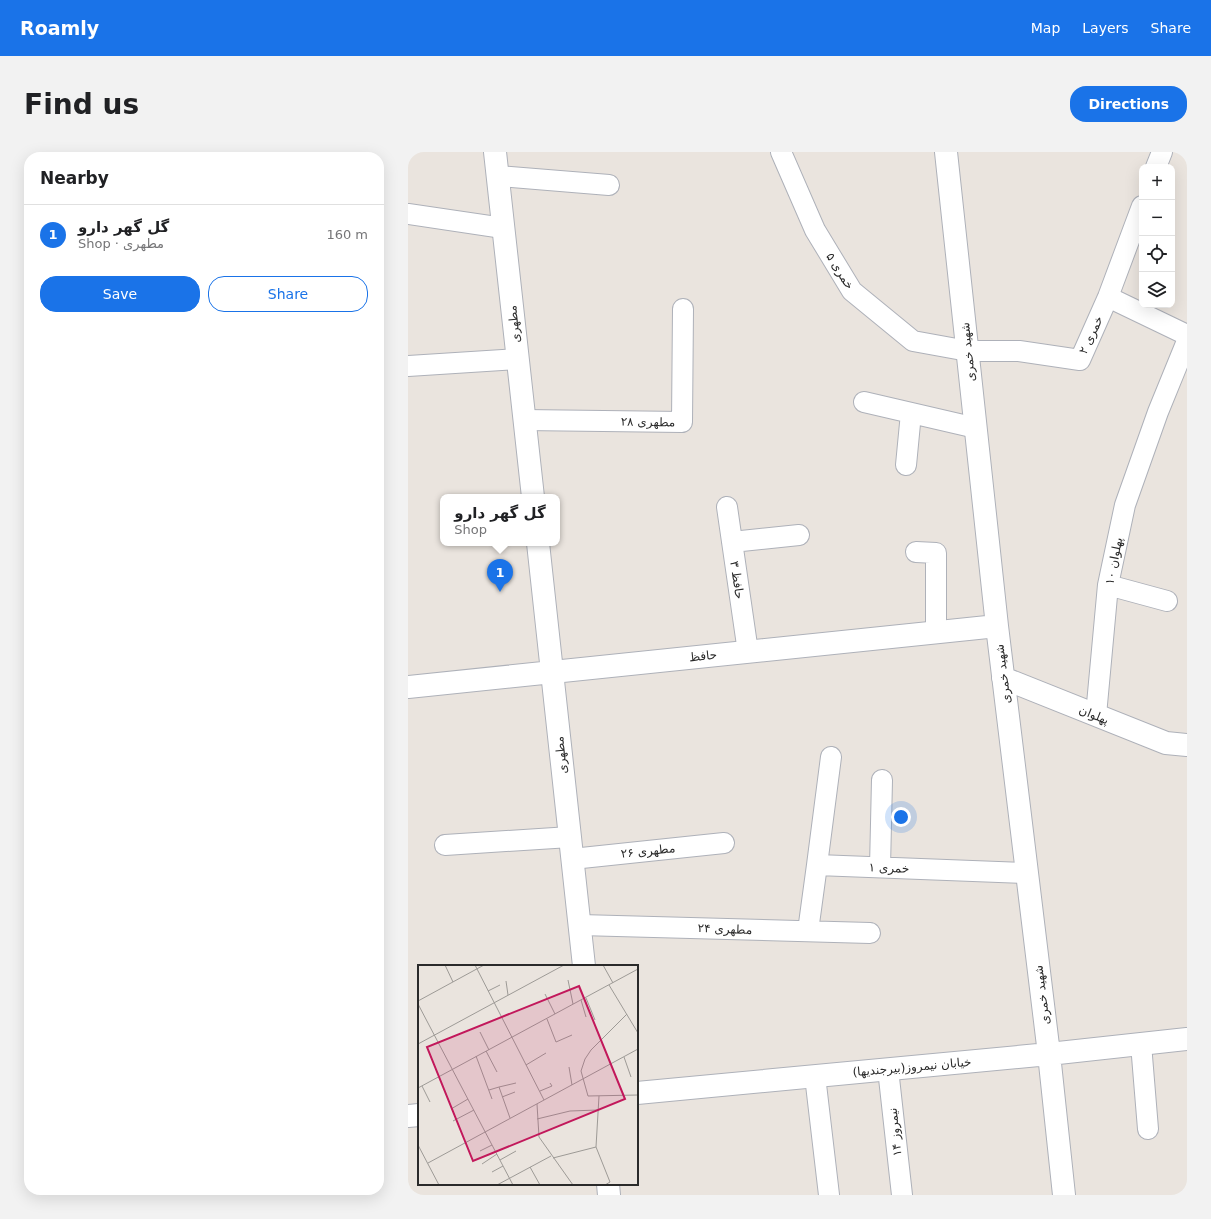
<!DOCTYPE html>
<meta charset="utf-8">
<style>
:root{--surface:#fff;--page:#f2f2f2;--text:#202124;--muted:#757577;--line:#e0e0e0;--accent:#1a73e8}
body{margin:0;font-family:"DejaVu Sans",Vazirmatn,sans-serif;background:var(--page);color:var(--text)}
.controls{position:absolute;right:12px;top:12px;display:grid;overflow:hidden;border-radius:8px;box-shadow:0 4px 16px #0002}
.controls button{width:36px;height:36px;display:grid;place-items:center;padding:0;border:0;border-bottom:1px solid var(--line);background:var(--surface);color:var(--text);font:20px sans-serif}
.you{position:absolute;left:493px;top:665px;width:14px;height:14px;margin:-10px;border:3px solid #fff;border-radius:50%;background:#1a73e8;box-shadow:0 0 0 6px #1a73e833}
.badge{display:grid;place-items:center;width:26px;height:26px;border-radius:50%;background:var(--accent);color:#fff;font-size:13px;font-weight:700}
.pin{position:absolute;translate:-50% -33px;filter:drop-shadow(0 1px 2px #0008)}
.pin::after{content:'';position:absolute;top:21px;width:14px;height:12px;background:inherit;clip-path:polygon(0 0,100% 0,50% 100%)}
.popup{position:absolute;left:32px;top:342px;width:120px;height:52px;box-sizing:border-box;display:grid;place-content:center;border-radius:8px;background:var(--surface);filter:drop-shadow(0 1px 3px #0005);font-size:13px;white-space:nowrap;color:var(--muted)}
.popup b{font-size:15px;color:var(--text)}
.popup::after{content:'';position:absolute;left:50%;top:100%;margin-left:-8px;border:8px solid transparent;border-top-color:var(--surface)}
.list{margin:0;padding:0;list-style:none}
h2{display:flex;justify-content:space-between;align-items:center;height:52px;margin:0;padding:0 16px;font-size:17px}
h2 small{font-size:13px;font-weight:400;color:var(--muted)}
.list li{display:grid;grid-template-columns:26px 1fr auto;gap:12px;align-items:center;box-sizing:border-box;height:60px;padding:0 16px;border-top:1px solid var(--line)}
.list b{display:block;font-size:15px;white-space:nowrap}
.list p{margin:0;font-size:13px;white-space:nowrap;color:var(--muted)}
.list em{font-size:13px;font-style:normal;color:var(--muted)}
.actions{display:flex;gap:8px;padding:12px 16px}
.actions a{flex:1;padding:9px 0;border:1px solid var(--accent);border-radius:16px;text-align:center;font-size:14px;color:var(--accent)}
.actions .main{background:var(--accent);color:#fff}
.icon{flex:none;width:22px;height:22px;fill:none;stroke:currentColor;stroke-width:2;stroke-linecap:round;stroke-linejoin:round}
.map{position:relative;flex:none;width:779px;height:1043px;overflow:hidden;border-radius:16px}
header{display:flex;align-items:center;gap:24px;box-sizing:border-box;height:56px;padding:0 20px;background:var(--accent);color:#fff}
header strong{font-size:19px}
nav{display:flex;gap:22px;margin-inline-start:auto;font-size:14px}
.intro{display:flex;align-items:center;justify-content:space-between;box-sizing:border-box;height:96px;padding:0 24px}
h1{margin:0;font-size:28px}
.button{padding:10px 18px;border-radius:16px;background:var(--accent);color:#fff;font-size:14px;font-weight:700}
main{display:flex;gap:24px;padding:0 24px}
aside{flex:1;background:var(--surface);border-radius:16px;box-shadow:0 4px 16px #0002}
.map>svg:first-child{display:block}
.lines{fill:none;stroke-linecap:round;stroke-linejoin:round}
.street-casing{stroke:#aeb1b9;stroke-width:22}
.secondary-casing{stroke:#aeb1b9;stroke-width:24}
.street{stroke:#fff;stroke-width:20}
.secondary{stroke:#fff;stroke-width:22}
.labels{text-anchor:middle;stroke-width:3.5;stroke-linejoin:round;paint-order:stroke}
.street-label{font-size:12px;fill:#2a2a2a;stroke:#fff}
.inset-road{fill:none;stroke:#9d9a96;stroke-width:1}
.view{fill:#c2185b;fill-opacity:0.15;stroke:#c2185b;stroke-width:2}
.inset-edge{fill:none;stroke:#2a2a2a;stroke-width:2}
</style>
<header>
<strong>Roamly</strong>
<nav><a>Map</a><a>Layers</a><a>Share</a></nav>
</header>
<div class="intro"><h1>Find us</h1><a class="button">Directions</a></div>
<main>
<aside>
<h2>Nearby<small></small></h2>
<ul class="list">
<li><span class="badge">1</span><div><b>گل گهر دارو</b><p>Shop · مطهری</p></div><em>160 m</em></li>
</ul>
<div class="actions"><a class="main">Save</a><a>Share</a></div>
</aside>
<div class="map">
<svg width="779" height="1043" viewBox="0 0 779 1043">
<rect width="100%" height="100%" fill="#eae4de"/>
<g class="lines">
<defs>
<path id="street" d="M373,0L407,78L444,139L505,189L560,199H611L672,208L700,145L734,54
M748,15L754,0
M90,24L201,33
M0,62L95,76
M700,145L779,183
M0,214L110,207
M456,250L568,276
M116,268L274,270L275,157
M498,313L503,261
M319,355L340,500
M324,390L391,383
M508,400L528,401V481
M700,433L759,449
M688,563L700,433L717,353L750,260L779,189
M37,693L162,685
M164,707L316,691
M409,713L423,605
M472,715L474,628
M172,773L462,781
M400,779L409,713L619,721
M733,892L740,977
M480,917L494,1043
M407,924L421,1043"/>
<path id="secondary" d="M87,0L125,345
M538,0L589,474L641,902L656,1043
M130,391L176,814
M595,526L758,591L779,593
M0,535L589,474
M229,941L641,902L779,887
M0,964L11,963
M200,1032L201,1043"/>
</defs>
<use href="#street" class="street-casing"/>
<use href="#secondary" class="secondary-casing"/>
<use href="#street" class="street"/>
<use href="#secondary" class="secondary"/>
</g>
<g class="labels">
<g class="street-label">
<text transform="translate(432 119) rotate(58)" y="4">خمری ۵</text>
<text transform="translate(106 172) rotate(-96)" y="4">مطهری</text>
<text transform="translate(683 183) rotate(-65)" y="4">خمری ۲</text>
<text transform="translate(560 200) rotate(-96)" y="4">شهید خمری</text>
<text transform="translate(240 270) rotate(1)" y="4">مطهری ۲۸</text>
<text transform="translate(706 409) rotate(-79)" y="4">پهلوان ۱۰</text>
<text transform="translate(329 428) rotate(82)" y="4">حافظ ۳</text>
<text transform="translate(295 504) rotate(-6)" y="4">حافظ</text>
<text transform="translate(595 522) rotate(-97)" y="4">شهید خمری</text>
<text transform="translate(686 563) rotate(22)" y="4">پهلوان</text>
<text transform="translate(153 603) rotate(-96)" y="4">مطهری</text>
<text transform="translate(240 699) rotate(-6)" y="4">مطهری ۲۶</text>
<text transform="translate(481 716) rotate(2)" y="4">خمری ۱</text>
<text transform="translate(317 777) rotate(2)" y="4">مطهری ۲۴</text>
<text transform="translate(634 843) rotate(-97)" y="4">شهید خمری</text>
<text transform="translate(504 915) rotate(-5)" y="4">خیابان نیمروز(بیرجندیها)</text>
<text transform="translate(487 980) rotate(-96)" y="4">نیمروز ۱۴</text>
</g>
</g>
<g transform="translate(10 813)">
<rect width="220" height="220" fill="#eae4de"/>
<path class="inset-road" d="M27,0L35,17M57,0L126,135M185,0L195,18M150,15L155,39M88,16L90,30M191,20L220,68M70,26L82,20M127,29L137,49M168,33L177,55M163,35L168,52M0,36L66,0M0,39L95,220M209,49L173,85L167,94L163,106L170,131L220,130M129,54L138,77L154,70M62,67L71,85M0,79L146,0M68,86L79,107M58,91L74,134M206,92L213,112M108,100L128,88M151,102L154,120M4,121L12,137M81,122L98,118M0,123L220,4M71,125L81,122L92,153M122,126L134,121L132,118M181,131L178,182L192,217L187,220M84,132L97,127M119,139L121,172L155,220M33,144L50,134M119,154L152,146L180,145M35,156L56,145M0,180L21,220M62,186L74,180M135,193L178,182M82,195L98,186M10,198L220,84M64,199L79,189M112,202L122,220M74,207L85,201M79,220L133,191"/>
<path class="view" d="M161,21L207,134L55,196L9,82Z"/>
<rect width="220" height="220" class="inset-edge"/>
</g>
</svg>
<div class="controls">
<button>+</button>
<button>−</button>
<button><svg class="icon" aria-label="locate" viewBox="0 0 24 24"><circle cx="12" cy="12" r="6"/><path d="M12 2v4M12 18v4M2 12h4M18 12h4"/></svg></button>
<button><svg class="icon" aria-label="layers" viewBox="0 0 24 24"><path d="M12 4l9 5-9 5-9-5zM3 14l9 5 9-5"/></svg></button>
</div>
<div class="you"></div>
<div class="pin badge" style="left:92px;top:440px">1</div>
<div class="popup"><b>گل گهر دارو</b>Shop</div>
</div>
</main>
